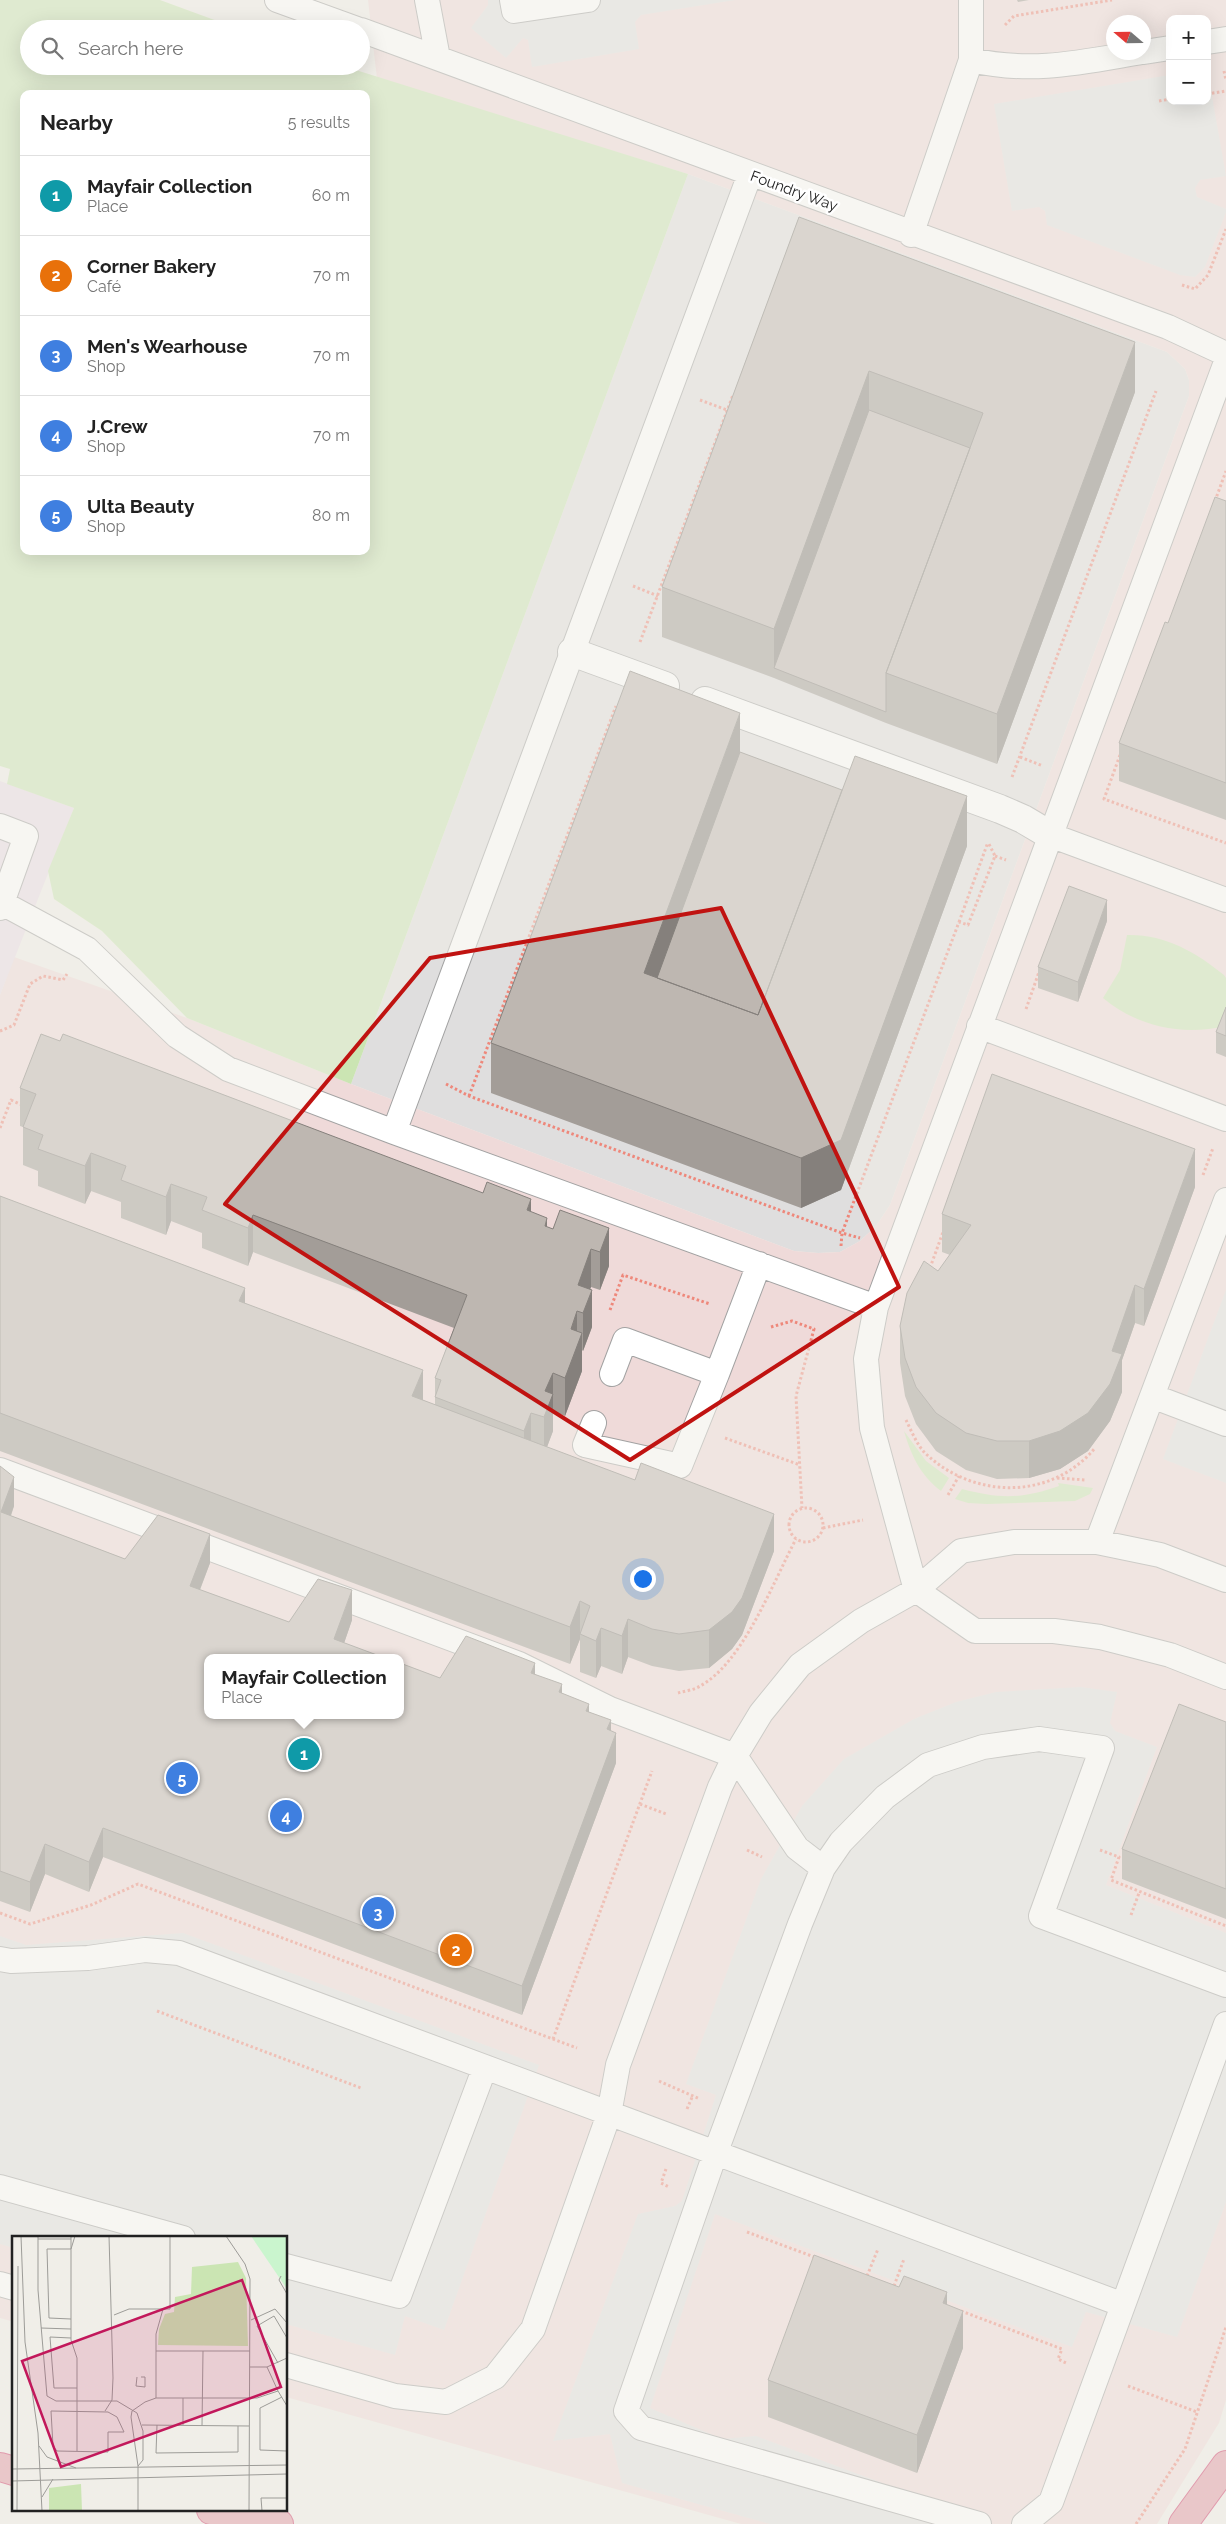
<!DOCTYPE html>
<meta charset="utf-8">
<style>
:root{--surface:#fff;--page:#f6f6f6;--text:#222;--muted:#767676;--line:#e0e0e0;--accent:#7c3aed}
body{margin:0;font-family:Raleway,sans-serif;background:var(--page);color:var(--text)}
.controls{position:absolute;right:15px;top:15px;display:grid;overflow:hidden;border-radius:10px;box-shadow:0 5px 20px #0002}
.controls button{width:45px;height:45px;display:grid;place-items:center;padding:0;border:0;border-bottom:1px solid var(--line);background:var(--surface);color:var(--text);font:25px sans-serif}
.compass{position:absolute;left:1106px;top:15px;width:45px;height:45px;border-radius:50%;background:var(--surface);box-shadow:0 5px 20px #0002;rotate:290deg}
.you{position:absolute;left:642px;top:1578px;width:18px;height:18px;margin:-12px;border:4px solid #fff;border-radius:50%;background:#1a73e8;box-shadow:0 0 0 8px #1a73e833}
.badge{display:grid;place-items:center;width:32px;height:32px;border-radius:50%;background:var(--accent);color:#fff;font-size:16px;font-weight:700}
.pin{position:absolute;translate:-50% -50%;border:2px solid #fff;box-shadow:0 1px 5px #0006}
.popup{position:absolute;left:204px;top:1654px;width:200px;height:65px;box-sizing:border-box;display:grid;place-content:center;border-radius:10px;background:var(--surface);filter:drop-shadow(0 1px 4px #0005);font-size:16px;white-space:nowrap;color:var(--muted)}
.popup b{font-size:19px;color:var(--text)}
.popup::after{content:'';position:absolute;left:50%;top:100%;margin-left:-10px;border:10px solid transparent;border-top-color:var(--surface)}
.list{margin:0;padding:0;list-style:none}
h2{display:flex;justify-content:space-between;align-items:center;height:65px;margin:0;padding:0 20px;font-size:21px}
h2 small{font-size:16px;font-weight:400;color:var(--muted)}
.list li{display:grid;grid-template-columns:32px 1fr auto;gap:15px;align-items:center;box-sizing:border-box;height:80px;padding:0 20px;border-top:1px solid var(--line)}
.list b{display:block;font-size:19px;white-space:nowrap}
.list p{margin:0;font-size:16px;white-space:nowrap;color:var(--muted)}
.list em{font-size:16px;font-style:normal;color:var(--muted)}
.icon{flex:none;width:28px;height:28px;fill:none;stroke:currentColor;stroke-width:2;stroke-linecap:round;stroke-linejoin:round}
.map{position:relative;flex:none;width:1226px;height:2524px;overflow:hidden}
.search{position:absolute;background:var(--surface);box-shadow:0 5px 20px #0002;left:20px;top:20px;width:350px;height:55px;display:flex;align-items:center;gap:12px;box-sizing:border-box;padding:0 18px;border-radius:28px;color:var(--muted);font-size:19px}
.panel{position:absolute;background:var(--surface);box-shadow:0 5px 20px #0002;left:20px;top:90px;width:350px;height:465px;border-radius:10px}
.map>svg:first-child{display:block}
.residential{fill:#dfdede}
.commercial{fill:#efdad9;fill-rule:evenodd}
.industrial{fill:#e9dbe6}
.grass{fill:#cbe5b3;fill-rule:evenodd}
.parking{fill:#e1e1e1}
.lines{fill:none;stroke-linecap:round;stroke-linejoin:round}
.lane-casing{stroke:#a2a2a2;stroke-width:26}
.street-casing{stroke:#a2a2a2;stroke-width:30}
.highway-casing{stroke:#cd3768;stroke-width:30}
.path{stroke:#ee887b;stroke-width:3;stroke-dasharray:2.5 2.5;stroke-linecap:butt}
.lane{stroke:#fff;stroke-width:24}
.street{stroke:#fff;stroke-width:28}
.highway{stroke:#e097a4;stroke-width:28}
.wall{fill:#a39d98}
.shaded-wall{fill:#85807c}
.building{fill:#beb7b1;stroke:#85807c}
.marked{fill:none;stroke:#c01311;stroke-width:4;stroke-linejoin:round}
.labels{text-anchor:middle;stroke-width:5;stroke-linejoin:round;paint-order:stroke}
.street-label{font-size:15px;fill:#212121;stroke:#fff}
.inset-road{fill:none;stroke:#9d9c98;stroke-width:1}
.view{fill:#c2185b;fill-opacity:0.15;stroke:#c2185b;stroke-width:2.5}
.inset-edge{fill:none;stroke:#212121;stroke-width:2.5}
</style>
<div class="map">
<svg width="1226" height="2524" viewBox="0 0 1226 2524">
<rect width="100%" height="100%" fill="#f0eee8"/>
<path class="residential" d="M688,174L1167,352L1185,369L1189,380V396L890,1205L876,1226L860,1241L840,1252L818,1253L794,1251L351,1084Z"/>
<path class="commercial" d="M368,0H1226V2400L1219,2423L1157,2524H741L286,2397V2238H14V2322L0,2318V995L14,957L187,1018L351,1084L794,1251L818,1253L840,1252L860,1241L876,1226L890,1205L1189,396V380L1185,369L1167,352L688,174L377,79ZM1170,19H1207V101H1170ZM1114,22H1144V52H1114ZM208,1658H400V1715H208Z"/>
<path class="industrial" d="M0,781L74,808L0,995Z"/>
<path class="grass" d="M0,0H160L239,29H29V66H343L688,174L351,1084L187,1018L102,931L54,899L48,871L74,808L7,784L10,769L0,766ZM24,94H366V551H24Z
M1127,935C1164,934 1196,952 1224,975L1226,978V1026C1182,1036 1138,1027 1103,998L1120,970Z
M904,1431L926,1461L949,1478L941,1491C920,1475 911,1455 904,1431Z
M1058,1483L1093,1488L1090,1494L1075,1501L987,1504L968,1503L955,1499L962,1489C1000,1499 1022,1499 1059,1486Z"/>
<path class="parking" d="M488,0H735L641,15L635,22L639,49L532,67L528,40L523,38L506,58L471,28L488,5Z
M1207,68L1226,176L1200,180L1195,188L1197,197L1226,209V212L1205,267L1195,277L1180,275L1047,225L1045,211L1039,207L1012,211L994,104L1170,75V101H1207Z
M1226,1290V1483L1163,1459Z
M1081,1687L1117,1692L1110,1723L1115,1731L1157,1747L1106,1885L1226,1933V2202L1177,2337L1086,2312L1072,2347L715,2214L650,2408L722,2439L756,2436L952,2509L957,2524H770L622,2483L610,2434L553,2441L638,2214L675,2206L682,2201L716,2095L686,2084L761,1879L802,1806L844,1759L914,1719L956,1702L996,1692Z
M183,1933L539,2065L444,2330L405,2316L395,2355L286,2324V2238H14V2248L0,2244V1936L26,1945Z"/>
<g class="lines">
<defs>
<path id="lane" d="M277,0L357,29
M427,0L438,58
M512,0L514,11L588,0
M971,0V60
M361,30L1168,327L1226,354
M1207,42L1226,39
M1144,52L1170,48
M911,235L971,60C1033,74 1082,62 1142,52
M1226,362L876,1307L866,1359L872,1428L916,1590L975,1631H1054L1100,1637L1170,1655L1226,1677
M0,826L26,836L2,903
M1050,835L1226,900
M0,908L2,903L87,949L177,1036L228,1069L394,1132L876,1307
M979,1026L1226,1119
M394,1132L750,174
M717,1374L759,1264
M1152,1396L1226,1424
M594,1423L585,1445L680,1466L717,1374L625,1340L612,1374
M0,1470L519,1664L610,1709L735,1756L797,1848L823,1868
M1097,1542L1226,1200
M0,1959L11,1961L88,1958L145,1950L179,1953L1121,2304
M0,2187L183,2238
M286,2266L399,2296L485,2067
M0,2284L14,2288
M286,2365L395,2396L446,2402L495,2377L533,2329L609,2114L618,2065L720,1787L735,1756L761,1713L800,1665L861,1621L916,1590L961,1551L1014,1542H1097L1160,1555L1226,1580
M979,2524L641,2428L626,2411L715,2154L800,1924L823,1868L841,1842L885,1797L928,1765L983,1747L1039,1739L1102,1748L1041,1916L1226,1985
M1024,2524L1051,2502L1226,2024"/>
<path id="street" d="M572,652L665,686
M705,701L1000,809L1023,819L1050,835"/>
<path id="highway" d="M0,2467L14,2471
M211,2510L279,2524
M1183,2524L1226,2465"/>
</defs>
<use href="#lane" class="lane-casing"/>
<use href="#street" class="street-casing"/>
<use href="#highway" class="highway-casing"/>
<path class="path" d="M1005,25L1014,16L1112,0
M1224,71L1226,80
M1207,94L1226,91
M1159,101L1170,99
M1182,285L1195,289L1208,275L1226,229
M700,400L727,410
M1215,501L1226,471
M633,586L658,596
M640,642L733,395
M1120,755L1104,799L1226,843
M1020,757L1043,766
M1012,777L1156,391
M995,856L1006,860
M959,922L988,842
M1026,1009L1039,972
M0,1031L14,1025L30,984L43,976L63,980L67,974
M446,1084L469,1096L842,1233L959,922L968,925L995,856L989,844
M469,1096L616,706
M0,1128L11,1100L22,1105
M1203,1175L1213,1148
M841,1246L842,1233L860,1238
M930,1268L943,1232
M610,1310L623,1275L710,1304
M771,1327L792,1321L814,1329L796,1396L802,1508
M906,1420C911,1430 917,1445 925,1453C974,1500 1052,1500 1095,1448
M725,1438L800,1465
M1057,1478L1086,1480
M948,1495L959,1476
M789 1525a17 17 0 1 1 34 0a17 17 0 1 1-34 0Z
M823,1528L863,1520
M678,1693C685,1691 694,1690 700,1686C743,1663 773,1582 796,1539
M640,1804L666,1814
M747,1850L762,1857
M1100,1850L1119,1857L1111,1880L1226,1926
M0,1913L30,1924L91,1905L138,1884L577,2048
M1131,1915L1139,1893
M157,2011L361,2088
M553,2039L652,1771
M659,2081L700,2099
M687,2109L693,2095
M666,2169L661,2183L669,2187
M747,2232L817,2258
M867,2276L878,2249
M894,2286L904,2259
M961,2311L1062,2349L1058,2359L1066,2363
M1128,2386L1197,2412
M1136,2524L1185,2449L1226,2327"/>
<use href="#lane" class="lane"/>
<use href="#street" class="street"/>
<use href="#highway" class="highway"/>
</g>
<path class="wall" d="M1017,0H1029L1018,2Z
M799,217L1135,392L997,764L886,723L774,678L662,637V587Z
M1226,501V820L1119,781V743L1168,623Z
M740,752L967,846L841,1190L801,1208L491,1093V1043Z
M1107,921L1078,1002L1038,988V967Z
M1226,1007V1057L1216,1053V1032Z
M20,1088L531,1212L547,1227L553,1229L609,1228V1266L600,1290L591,1287L590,1289L592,1327L583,1351L582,1350V1371L565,1416L553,1411V1431L547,1447L774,1551L742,1635L732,1649L709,1668L679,1671L652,1666L628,1657L622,1674L601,1666L596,1678L580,1672V1639L570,1664L0,1451V1196L245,1303L423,1400L435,1405V1378L454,1328L253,1252L248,1266L202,1248V1233L171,1221L166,1235L121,1218V1202L91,1191L85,1204L38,1186V1171L23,1165V1127L20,1126Z
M1195,1187L1144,1326L1135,1323L1122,1360V1392L1110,1421L1088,1451L1060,1469L1029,1478L997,1479L966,1470L936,1451L916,1424L905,1396L900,1363V1326L950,1255L942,1252V1214Z
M0,1466L14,1506L11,1516L125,1559L210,1563L200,1590L289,1622L352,1620L344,1643L440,1678L535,1674L589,1712L611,1731L616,1763L522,2015L103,1857L89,1892L45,1874L30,1912L0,1901Z
M1226,1722V1919L1122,1879V1849Z
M947,2305L963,2348L917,2473L768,2417V2380Z"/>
<path class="shaded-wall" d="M1135,342V392L997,764V714Z
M869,371V421L774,668V678V629Z
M740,713V763L647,1014L644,973Z
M967,796V846L841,1190L801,1208V1158Z
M1107,900V921L1078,1002V982Z
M1195,1149V1187L1144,1326V1289Z
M91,1153V1191L85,1204V1166Z
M171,1184V1221L166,1235V1197Z
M531,1199V1236L527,1210Z
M253,1215V1252L248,1266V1228Z
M547,1218V1256L545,1226Z
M609,1228V1266L600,1290V1252Z
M591,1249V1287L581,1313L578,1285Z
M1135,1285V1323L1122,1360V1392L1110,1421L1088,1451L1060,1469L1029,1478V1441L1112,1351Z
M245,1288V1326L239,1301Z
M592,1290V1327L583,1351V1313Z
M577,1311V1345L582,1333V1371L565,1416V1378L571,1329Z
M423,1370V1408L412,1396Z
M553,1373V1431L544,1455V1417L545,1391Z
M531,1413V1450L524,1469V1431Z
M14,1477V1506L1,1542V1512Z
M774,1514V1551L742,1635L732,1649L709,1668V1630Z
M210,1534V1563L190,1615V1586Z
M352,1590V1620L339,1658L334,1639Z
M580,1601V1639L570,1664V1627Z
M628,1619V1657L622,1674V1636Z
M601,1628V1666L596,1678V1641Z
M535,1663V1693L531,1673Z
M562,1684V1714L559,1692Z
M589,1704V1733L586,1711Z
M611,1720V1747L616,1733V1763L522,2015V1986L607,1729Z
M103,1828V1857L89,1892V1862Z
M45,1844V1874L30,1912V1882Z
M947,2292V2330L943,2303Z
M963,2311V2348L917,2473V2435Z"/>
<path class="building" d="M799,217L1135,342L997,714L886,673L983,413L869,371L774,629L662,587Z
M869,410L970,448L886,673V712L774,668Z
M1215,497L1226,501V783L1119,743L1165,622L1168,623Z
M630,671L740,713L644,973L758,1015L855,756L967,796L841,1140L801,1158L491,1043Z
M740,752L842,790L758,1015L657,978Z
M1069,886L1107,900L1078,982L1038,967Z
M1226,1007V1036L1216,1032Z
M41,1034L60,1041L63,1034L483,1193L487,1182L531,1199L527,1210L547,1218L545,1226L553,1229L560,1210L609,1228L600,1252L591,1249L578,1285L592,1290L583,1313L577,1311L571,1329L582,1333L565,1378L553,1373L545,1391L553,1394L544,1417L531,1413L524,1431L435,1397L441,1380L435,1378L467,1295L253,1215L248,1228L202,1210L207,1197L171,1184L166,1197L121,1180L126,1166L91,1153L85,1166L38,1149L43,1135L23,1127L36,1094L20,1088Z
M992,1074L1195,1149L1144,1289L1135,1285L1112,1351L1122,1354L1110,1384L1088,1413L1060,1431L1029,1441H997L966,1433L936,1413L916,1387L905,1358L900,1326L907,1293L924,1261L938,1271L971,1225L942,1214Z
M0,1196L245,1288L239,1301L423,1370L412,1396L635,1480L641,1463L774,1514L742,1598L732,1612L709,1630L679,1634L652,1629L628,1619L622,1636L601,1628L596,1641L580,1634L590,1606L580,1601L570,1627L0,1413Z
M0,1466L14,1477L1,1512L125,1559L158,1515L210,1534L190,1586L289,1622L318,1579L352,1590L334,1639L385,1658H208V1715H400V1663L440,1678L466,1636L535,1663L531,1673L562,1684L559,1692L589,1704L586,1711L611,1720L607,1729L616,1733L522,1986L103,1828L89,1862L45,1844L30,1882L0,1871Z
M1179,1704L1226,1722V1889L1122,1849Z
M814,2255L899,2287L904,2276L947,2292L943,2303L963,2311L917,2435L768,2380Z"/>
<path d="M0 0H1226V2524H0ZM721,908L899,1287L630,1460L225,1204L430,958Z" fill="#f0eee8" fill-opacity=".55" fill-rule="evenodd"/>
<path class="marked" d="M721,908L899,1287L630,1460L225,1204L430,958Z"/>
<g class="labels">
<g class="street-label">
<text transform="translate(794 191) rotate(20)" y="5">Foundry Way</text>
</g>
</g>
<g transform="translate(12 2236)">
<rect width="275" height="275" fill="#f0eee8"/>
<path d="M226,26L234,42L236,110L146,109L147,93L153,78L162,76L163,61L179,58L180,31ZM69,248L70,275H37V252Z" fill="#cbe5b3"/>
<path d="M239,0H275V53Z" fill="#caf5ce"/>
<path class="inset-road" d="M9,0L13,106L26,197L30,275M26,0V54L35,160L44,165H105L125,177L131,195V224L126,230M59,0V104L65,122V215M214,0L233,28L238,43L237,275M26,3H59M269,40L267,44L275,58M151,73H158V0M102,79L117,73H151L144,98V162M59,83L37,82L35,13H59L63,0M239,84L263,73L275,87M29,92L59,93M59,102L38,101L42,152H65M144,115H238M266,127L245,90L262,80L275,102M238,131H255L266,155M255,131L275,122M125,141L124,150L133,151V141H129M270,161L248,172V214L275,215M39,175L96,176L105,181L112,196H96V216L45,215L41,210ZM93,175L100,164L101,142L97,0M130,189L237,190M145,189L144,217L226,216V190M171,189V162M190,190L191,115M27,210L35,221L64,232M0,233L275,229M0,245L275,238M30,261L41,243M5,275L6,30M126,275V230L119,181L120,175L133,166L144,162H245L266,155L275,170M250,275L249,262H275"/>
<path class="view" d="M230,44L269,151L49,231L10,125Z"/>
<rect width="275" height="275" class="inset-edge"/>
</g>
</svg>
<div class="controls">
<button>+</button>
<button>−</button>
</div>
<svg class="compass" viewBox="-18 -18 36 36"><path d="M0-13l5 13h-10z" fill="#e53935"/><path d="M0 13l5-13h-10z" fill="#767676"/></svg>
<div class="you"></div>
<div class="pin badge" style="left:304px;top:1754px;background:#0f9aa8">1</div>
<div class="popup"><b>Mayfair Collection</b>Place</div>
<div class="pin badge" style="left:456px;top:1950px;background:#e8710a">2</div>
<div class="pin badge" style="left:378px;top:1913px;background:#3f7fe0">3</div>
<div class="pin badge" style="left:286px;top:1816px;background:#3f7fe0">4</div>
<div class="pin badge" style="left:182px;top:1778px;background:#3f7fe0">5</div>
<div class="search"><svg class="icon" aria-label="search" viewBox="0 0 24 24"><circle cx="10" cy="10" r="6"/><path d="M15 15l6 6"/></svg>Search here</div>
<section class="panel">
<h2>Nearby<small>5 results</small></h2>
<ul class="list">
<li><span class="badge" style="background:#0f9aa8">1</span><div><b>Mayfair Collection</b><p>Place</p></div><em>60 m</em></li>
<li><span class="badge" style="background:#e8710a">2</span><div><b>Corner Bakery</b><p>Café</p></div><em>70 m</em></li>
<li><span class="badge" style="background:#3f7fe0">3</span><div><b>Men's Wearhouse</b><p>Shop</p></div><em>70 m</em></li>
<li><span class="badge" style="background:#3f7fe0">4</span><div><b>J.Crew</b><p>Shop</p></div><em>70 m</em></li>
<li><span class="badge" style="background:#3f7fe0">5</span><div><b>Ulta Beauty</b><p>Shop</p></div><em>80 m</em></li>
</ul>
</section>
</div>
